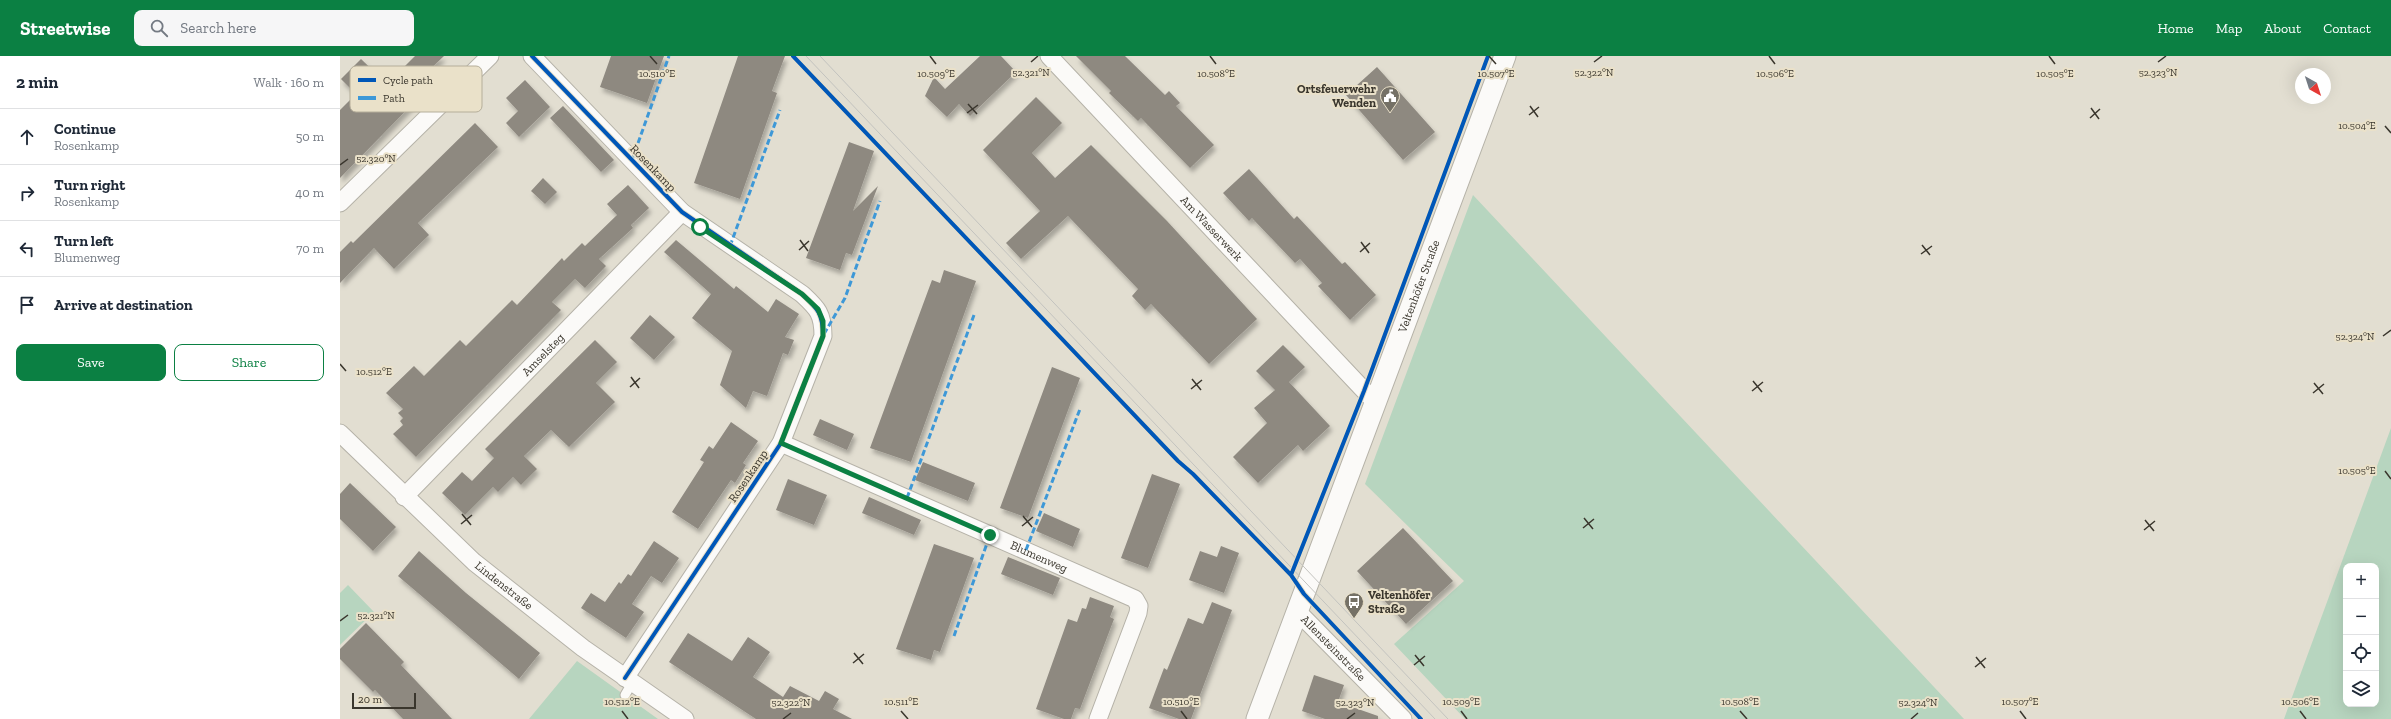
<!DOCTYPE html>
<meta charset="utf-8">
<style>
:root{--surface:#fff;--page:#f6f6f7;--text:#1f2937;--muted:#747a83;--line:#e0e1e3;--accent:#0b8043}
body{margin:0;font-family:"Zilla Slab",serif;background:var(--page);color:var(--text)}
.controls{position:absolute;right:12px;bottom:12px;display:grid;overflow:hidden;border-radius:8px;box-shadow:0 4px 16px #0002}
.controls button{width:36px;height:36px;display:grid;place-items:center;padding:0;border:0;border-bottom:1px solid var(--line);background:var(--surface);color:var(--text);font:20px sans-serif}
.compass{position:absolute;left:1955px;top:12px;width:36px;height:36px;border-radius:50%;background:var(--surface);box-shadow:0 4px 16px #0002;rotate:141deg}
.scale{position:absolute;left:12px;bottom:10px;width:64px;box-sizing:border-box;padding-left:4px;border:2px solid #3a362d;border-top:0;font-size:11px;line-height:14px;white-space:nowrap;color:#3a362d;-webkit-text-stroke:3px #eae1c9;paint-order:stroke}
.stop{position:absolute;width:12px;height:12px;margin:-9px;border:3px solid #0b8043;border-radius:50%;background:#fff}
.stop.end{background:#0b8043;border-color:#fff;box-shadow:0 1px 4px #0008}
.list{margin:0;padding:0;list-style:none}
h2{display:flex;justify-content:space-between;align-items:center;height:52px;margin:0;padding:0 16px;font-size:17px}
h2 small{font-size:13px;font-weight:400;color:var(--muted)}
.list li{display:grid;grid-template-columns:26px 1fr auto;gap:12px;align-items:center;box-sizing:border-box;height:56px;padding:0 16px;border-top:1px solid var(--line)}
.list b{display:block;font-size:15px;white-space:nowrap}
.list p{margin:0;font-size:13px;white-space:nowrap;color:var(--muted)}
.list em{font-size:13px;font-style:normal;color:var(--muted)}
.actions{display:flex;gap:8px;padding:12px 16px}
.actions a{flex:1;padding:9px 0;border:1px solid var(--accent);border-radius:8px;text-align:center;font-size:14px;color:var(--accent)}
.actions .main{background:var(--accent);color:#fff}
.icon{flex:none;width:22px;height:22px;fill:none;stroke:currentColor;stroke-width:2;stroke-linecap:round;stroke-linejoin:round}
.map{position:relative;flex:none;width:2051px;height:663px;overflow:hidden}
header{display:flex;align-items:center;gap:24px;box-sizing:border-box;height:56px;padding:0 20px;background:var(--accent);color:#fff}
header strong{font-size:19px}
nav{display:flex;gap:22px;margin-inline-start:auto;font-size:14px}
.search{width:280px;height:36px;background:var(--page);display:flex;align-items:center;gap:10px;box-sizing:border-box;padding:0 14px;border-radius:8px;color:var(--muted);font-size:15px}
main{display:flex}
aside{flex:1;background:var(--surface)}
.map>svg:first-child{display:block}
.green{fill:#b7d5bf;fill-rule:evenodd}
.building{fill:#8e8980;filter:url(#shadow)}
.lines{fill:none;stroke-linecap:round;stroke-linejoin:round}
.service-casing{stroke:#b5b2a8;stroke-width:11}
.minor-casing{stroke:#b5b2a8;stroke-width:19}
.tertiary-casing{stroke:#b5b2a8;stroke-width:23}
.service{stroke:#fbfaf8;stroke-width:9}
.minor{stroke:#fbfaf8;stroke-width:17}
.tertiary{stroke:#fbfaf8;stroke-width:21}
.tram{stroke:#c3c3bf;stroke-width:1}
.quiet{stroke:#3e98d7;stroke-width:3;stroke-dasharray:6 3;stroke-linecap:butt}
.cycleway-casing{stroke:#eae1c9;stroke-width:6}
.cycleway{stroke:#0057b8;stroke-width:4}
.route{stroke:#0b8043;stroke-width:5}
.ticks{fill:none;stroke:#3a362d;stroke-width:1.5}
.labels{text-anchor:middle;stroke-width:4;stroke-linejoin:round;paint-order:stroke}
.poi-label{font-size:12px;font-weight:bold;fill:#3a362d;stroke:#eae1c9;text-anchor:end}
.street-label{font-size:12px;fill:#3a362d;stroke:#eae1c9}
.key{fill:#eae1c9;stroke:#b5ae9a;stroke-width:1}
.key-label{font-size:11px;fill:#3a362d}
.ticks-label{font-size:10px;text-anchor:middle;fill:#3a362d;stroke:#eae1c9;stroke-width:4;stroke-linejoin:round;paint-order:stroke}
</style>
<header>
<strong>Streetwise</strong>
<div class="search"><svg class="icon" aria-label="search" viewBox="0 0 24 24"><circle cx="10" cy="10" r="6"/><path d="M15 15l6 6"/></svg>Search here</div>
<nav><a>Home</a><a>Map</a><a>About</a><a>Contact</a></nav>
</header>
<main>
<aside>
<h2>2 min<small>Walk · 160 m</small></h2>
<ul class="list">
<li><svg class="icon" aria-label="ahead" viewBox="0 0 24 24"><path d="M12 20V5M6 11l6-6 6 6"/></svg><div><b>Continue</b><p>Rosenkamp</p></div><em>50 m</em></li>
<li><svg class="icon" aria-label="right" viewBox="0 0 24 24"><path d="M7 20v-9h11M14 6l5 5-5 5"/></svg><div><b>Turn right</b><p>Rosenkamp</p></div><em>40 m</em></li>
<li><svg class="icon" aria-label="left" viewBox="0 0 24 24"><path d="M17 20v-9H6M10 6l-5 5 5 5"/></svg><div><b>Turn left</b><p>Blumenweg</p></div><em>70 m</em></li>
<li><svg class="icon" aria-label="arrive" viewBox="0 0 24 24"><path d="M6 21V4h12l-3 4 3 4H6"/></svg><div><b>Arrive at destination</b></div></li>
</ul>
<div class="actions"><a class="main">Save</a><a>Share</a></div>
</aside>
<div class="map">
<svg width="2051" height="663" viewBox="0 0 2051 663">
<defs>
<filter id="shadow"><feDropShadow dx="2.5" dy="4.5" stdDeviation="2" flood-color="#0004"/></filter>
</defs>
<rect width="100%" height="100%" fill="#e2ded1"/>
<path class="green" d="M1133,139L1624,663H1125L1054,588L1124,525L1025,428Z
M2051,372V663H1944ZM2006,510H2036V648H2006Z
M8,529L34,556L0,589V537Z
M237,605L318,663H189Z"/>
<path class="building" d="M75,0H104L83,20L91,29L0,122V54L16,38L1,23L21,3L47,28Z
M271,0H324L307,47L260,31Z
M398,0H445L432,35L437,37L400,143L354,127Z
M640,0H661L676,16L630,60L619,48L607,61L585,40L594,21L605,33Z
M736,0H785L825,39L829,35L840,47L836,50L874,89L850,112L801,62L798,65L769,37L771,35Z
M1037,11L1095,76L1063,104L1006,39Z
M185,24L210,51L179,81L166,67L178,55L166,42Z
M696,41L722,67L692,97L715,122L751,89L827,165L917,263L869,308L811,248L805,254L792,240L798,233L728,160L681,203L666,187L700,155L643,94Z
M223,50L274,104L261,116L210,62Z
M135,67L158,91L78,167L89,179L54,213L34,192L0,227V196L11,185L13,187Z
M509,86L534,95L513,155L538,130L512,199L506,197L500,214L466,202Z
M909,113L954,163L957,160L1002,208L1005,206L1036,239L1010,264L978,230L982,227L960,203L955,207L912,162L909,165L883,137Z
M203,122L217,136L205,148L191,135Z
M288,129L309,152L291,169L293,172L259,203L266,210L245,232L235,223L212,246L221,254L76,401L53,378L63,369L60,365L63,362L58,357L63,353L46,337L74,310L84,320L120,284L126,290L172,244L177,249L222,202L224,205L242,187L245,190L277,159L267,148Z
M336,184L394,233L396,230L428,256L436,243L459,258L445,281L454,284L448,299L443,297L427,340L413,335L406,352L380,329L392,295L352,262L371,238L324,196Z
M604,214L636,225L571,406L530,392L592,224L600,227Z
M310,259L335,281L314,304L290,282Z
M255,284L277,306L256,327L275,346L229,391L211,374L184,400L197,413L181,429L173,421L158,436L153,431L125,459L102,437L122,416L132,425L154,402L145,393Z
M943,289L965,311L949,326L990,370L963,395L958,389L918,427L893,401L927,367L914,352L935,334L916,315Z
M712,311L740,322L688,462L660,452Z
M480,363L514,378L507,394L473,379Z
M391,366L418,385L403,407L406,409L395,427L391,424L358,473L332,456L364,406L360,404L369,390L373,393Z
M583,406L635,427L628,445L575,424Z
M812,418L840,428L808,512L781,502Z
M448,423L487,439L474,469L436,454Z
M10,427L56,471L33,495L0,463V438Z
M529,441L581,464L574,479L522,457Z
M704,457L740,473L733,491L696,475Z
M1063,472L1113,525L1066,568L1017,515Z
M314,485L339,502L322,527L311,520L292,548L304,556L286,582L241,552L251,537L265,546L279,526L281,528L288,518L291,520Z
M594,488L634,502L600,596L594,594L591,604L556,593Z
M881,490L899,497L884,537L849,524L860,495L877,501Z
M79,495L126,537L200,597L179,623L58,520Z
M668,501L720,522L713,539L661,518Z
M750,541L774,550L770,561L774,563L740,653L735,652L731,663H724L696,653L728,563L737,566L742,552L746,553Z
M872,546L892,554L851,663H839L809,652L824,612L827,614L848,562L863,568Z
M26,567L64,606L61,609L112,663H63L35,634L33,636L0,603V593Z
M348,577L392,605L408,581L430,596L413,621L443,641L450,630L479,645L485,635L499,643L493,653L512,663H416L329,606Z
M974,619L1004,629L998,646L1038,660V663H985L962,655Z"/>
<g class="lines">
<defs>
<path id="service" d="M285,639L292,627"/>
<g id="minor">
<path d="M192,0L342,156L462,238C477,252 483,257 483,280L441,387L285,622"/>
<path id="s1" d="M709,0L1035,346"/>
<path d="M0,147L150,0"/>
<path id="s2" d="M0,377L134,506L243,592L345,663"/>
<path id="s3" d="M441,387L795,543L799,550L798,557L758,663"/>
<path id="s4" d="M64,441L342,156"/>
<path id="s5" d="M957,555L1063,663"/>
</g>
<g id="tertiary">
<path id="s6" d="M917,663L1165,0"/>
</g>
</defs>
<use href="#service" class="service-casing"/>
<use href="#minor" class="minor-casing"/>
<use href="#tertiary" class="tertiary-casing"/>
<use href="#service" class="service"/>
<use href="#minor" class="minor"/>
<use href="#tertiary" class="tertiary"/>
<path class="tram" d="M466,0L1095,663
M480,0L1108,663"/>
<path class="quiet" d="M292,104L329,0
M390,190L440,54
M484,278L505,242L540,145
M567,442L634,259
M686,494L740,353
M614,580L650,479"/>
<defs>
<path id="cycleway" d="M192,0L342,156L462,238C477,252 483,257 483,280L441,387L285,622
M453,0L838,405L853,418L951,519L964,538L1081,663
M951,519L1024,335L1148,0"/>
</defs>
<use href="#cycleway" class="cycleway-casing"/>
<use href="#cycleway" class="cycleway"/>
</g>
<g class="lines">
<path class="route" d="M360,171L462,238L478,253L483,265V280L441,387L650,479"/>
</g>
<path class="ticks" d="M310,0L317,8M590,0L596,8M870,0L876,8M1149,0L1156,8M1429,0L1435,8M1709,0L1715,8M691,6L698,0M1254,6L1262,0M1818,6L1826,0M628,48L637,58M1190,50L1198,61M1751,52L1759,63M627,57L638,49M1189,59L1199,51M1750,62L1760,53M2045,70L2051,77M0,109L8,103M460,184L468,195M1021,186L1029,197M1582,189L1590,199M459,194L469,185M1020,196L1030,187M1581,198L1592,190M2043,280L2051,274M0,308L6,315M291,321L299,332M852,323L861,334M1413,325L1422,336M1974,327L1983,338M290,331L300,322M851,333L862,324M1412,335L1423,326M1973,337L1984,328M2045,415L2051,423M122,458L131,469M683,460L692,471M1244,462L1253,473M1805,464L1814,475M121,468L132,459M682,470L693,461M1243,472L1254,463M1804,474L1815,465M0,565L8,559M514,597L523,608M1075,599L1084,610M1636,601L1645,612M513,607L524,598M1074,609L1085,600M1635,611L1646,602M282,655L288,663M561,655L568,663M841,655L847,663M1121,655L1127,663M1400,655L1407,663M1680,655L1686,663M1960,655L1966,663M443,663L451,657M1007,663L1015,657M1571,663L1578,657"/>
<defs>
<symbol id="civic-pin" viewBox="-11 -11 22 30"><path d="M0 17L-7.5 6A9.5 9.5 0 1 1 7.5 6Z" fill="#757166" stroke="#eae1c9"/><path d="M-.6-6.5H3V-4.5H.6V-3L4-1V1h2V6H-6V1h2V-1L-.6-3ZM-1.2 2.5V6h2.4V2.5Z" fill="#fff"/></symbol>
<symbol id="bus-pin" viewBox="-11 -11 22 30"><path d="M0 17L-7.5 6A9.5 9.5 0 1 1 7.5 6Z" fill="#757166" stroke="#eae1c9"/><path d="M-5-6H5V4H4V6H2V4H-2V6H-4V4H-5ZM-3.5-4V0h7V-4ZM-3.5 1.2v1.5H-2V1.2ZM2 1.2v1.5H3.5V1.2Z" fill="#fff"/></symbol>
</defs>
<g fill-rule="evenodd">
<use href="#civic-pin" x="1039" y="29" width="22" height="30"/>
<use href="#bus-pin" x="1003" y="535" width="22" height="30"/>
</g>
<g class="labels">
<g class="poi-label">
<text x="1036" y="37">Ortsfeuerwehr<tspan x="1036" dy="14">Wenden</tspan></text>
<text x="1028" y="543" text-anchor="start">Veltenhöfer<tspan x="1028" dy="14">Straße</tspan></text>
</g>
<g class="street-label">
<text transform="translate(313 112) rotate(46)" y="4">Rosenkamp</text>
<text dy="4" stroke="none"><textPath href="#s1" startOffset="237">Am Wasserwerk</textPath></text>
<text dy="4" stroke="none"><textPath href="#s6" startOffset="462">Veltenhöfer Straße</textPath></text>
<text dy="4" stroke="none"><textPath href="#s4" startOffset="199">Amselsteg</textPath></text>
<text transform="translate(408 420) rotate(-56)" y="4">Rosenkamp</text>
<text dy="4" stroke="none"><textPath href="#s3" startOffset="282">Blumenweg</textPath></text>
<text dy="4" stroke="none"><textPath href="#s2" startOffset="224">Lindenstraße</textPath></text>
<text dy="4" stroke="none"><textPath href="#s5" startOffset="52">Allensteinstraße</textPath></text>
</g>
</g>
<rect x="10" y="10" width="132" height="46" rx="6" class="key"/>
<rect x="18" y="22" width="18" height="4" fill="#0057b8"/>
<rect x="18" y="40" width="18" height="4" fill="#3e98d7"/>
<g class="key-label">
<text x="43" y="28">Cycle path</text>
<text x="43" y="46">Path</text>
</g>
<g class="ticks-label">
<text x="691" y="20">52.321°N</text>
<text x="1254" y="20">52.322°N</text>
<text x="1818" y="20">52.323°N</text>
<text x="317" y="21">10.510°E</text>
<text x="596" y="21">10.509°E</text>
<text x="876" y="21">10.508°E</text>
<text x="1715" y="21">10.505°E</text>
<text x="1156" y="21">10.507°E</text>
<text x="1435" y="21">10.506°E</text>
<text x="2017" y="73">10.504°E</text>
<text x="36" y="106">52.320°N</text>
<text x="2015" y="284">52.324°N</text>
<text x="34" y="319">10.512°E</text>
<text x="2017" y="418">10.505°E</text>
<text x="36" y="563">52.321°N</text>
<text x="282" y="649">10.512°E</text>
<text x="561" y="649">10.511°E</text>
<text x="841" y="649">10.510°E</text>
<text x="1121" y="649">10.509°E</text>
<text x="1400" y="649">10.508°E</text>
<text x="1680" y="649">10.507°E</text>
<text x="1960" y="649">10.506°E</text>
<text x="451" y="650">52.322°N</text>
<text x="1015" y="650">52.323°N</text>
<text x="1578" y="650">52.324°N</text>
</g>
</svg>
<div class="controls">
<button>+</button>
<button>−</button>
<button><svg class="icon" aria-label="locate" viewBox="0 0 24 24"><circle cx="12" cy="12" r="6"/><path d="M12 2v4M12 18v4M2 12h4M18 12h4"/></svg></button>
<button><svg class="icon" aria-label="layers" viewBox="0 0 24 24"><path d="M12 4l9 5-9 5-9-5zM3 14l9 5 9-5"/></svg></button>
</div>
<svg class="compass" viewBox="-18 -18 36 36"><path d="M0-13l5 13h-10z" fill="#e53935"/><path d="M0 13l5-13h-10z" fill="#747a83"/></svg>
<div class="scale">20 m</div>
<div class="stop" style="left:360px;top:171px"></div>
<div class="stop end" style="left:650px;top:479px"></div>
</div>
</main>
